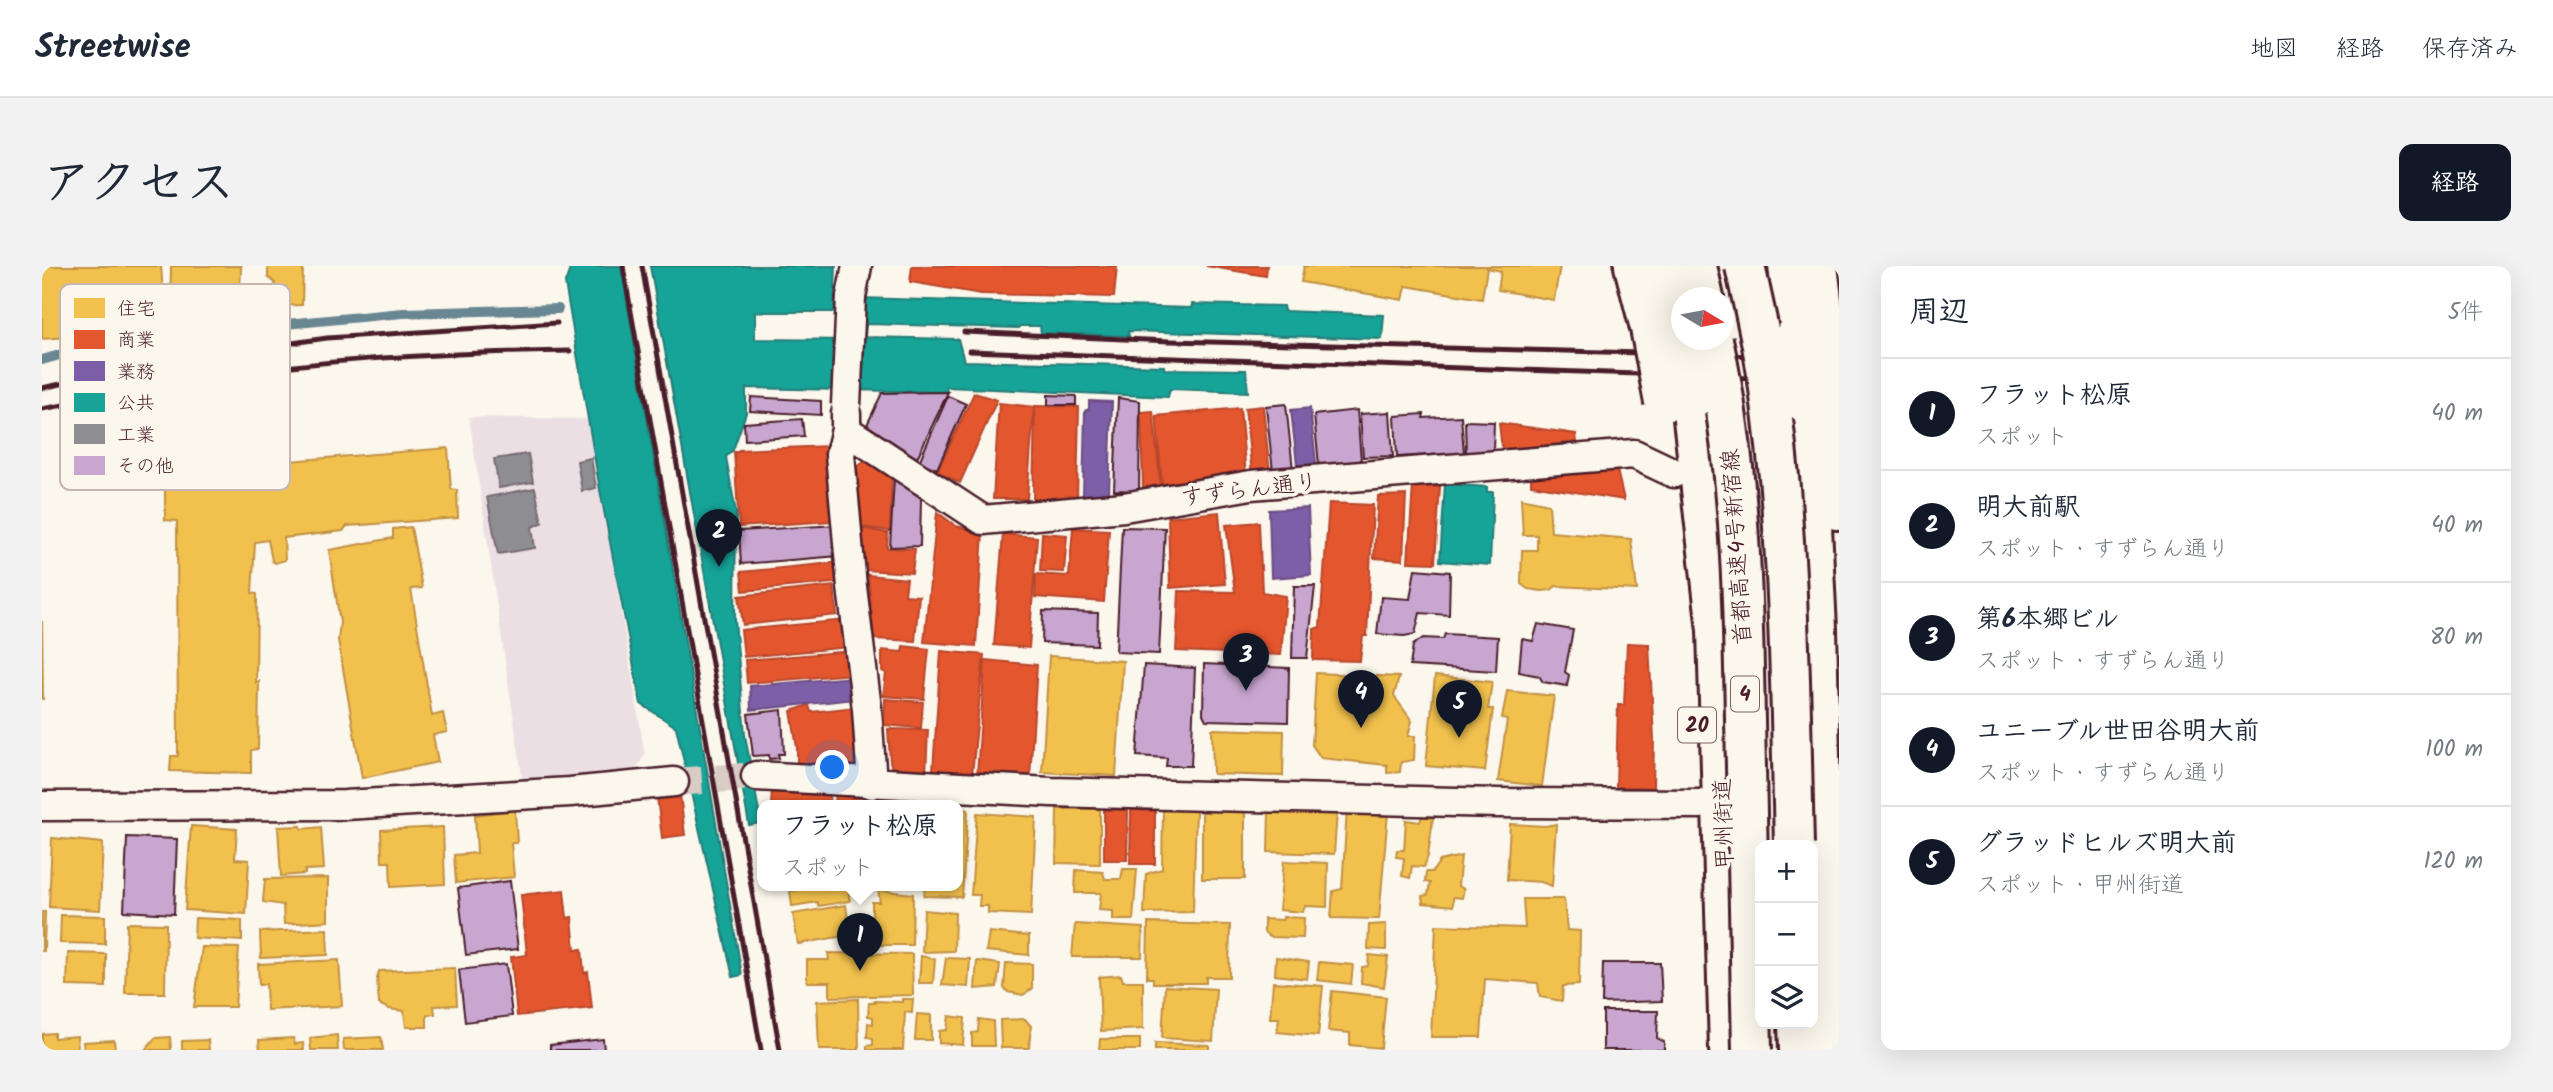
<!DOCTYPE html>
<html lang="ja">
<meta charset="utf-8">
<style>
:root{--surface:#fff;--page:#f2f2f3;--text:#1f2937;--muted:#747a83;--line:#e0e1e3;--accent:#111827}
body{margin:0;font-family:Kalam,"Klee One",sans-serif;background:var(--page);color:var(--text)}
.controls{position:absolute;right:21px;bottom:21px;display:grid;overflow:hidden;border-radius:14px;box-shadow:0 7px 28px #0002}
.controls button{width:63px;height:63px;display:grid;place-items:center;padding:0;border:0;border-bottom:2px solid var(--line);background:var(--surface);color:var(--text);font:35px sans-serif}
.compass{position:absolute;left:1629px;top:21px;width:63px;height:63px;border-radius:50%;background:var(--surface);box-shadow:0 7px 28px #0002;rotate:100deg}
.you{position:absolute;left:791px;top:502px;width:24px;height:24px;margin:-18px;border:5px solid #fff;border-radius:50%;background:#1a73e8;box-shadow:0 0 0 10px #1a73e833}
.badge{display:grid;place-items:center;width:46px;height:46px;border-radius:50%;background:var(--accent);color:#fff;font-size:23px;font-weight:700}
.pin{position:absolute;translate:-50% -58px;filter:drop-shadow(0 2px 4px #0008)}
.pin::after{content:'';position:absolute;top:37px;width:24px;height:21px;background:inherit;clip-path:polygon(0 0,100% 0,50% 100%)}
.popup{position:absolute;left:715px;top:534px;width:206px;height:91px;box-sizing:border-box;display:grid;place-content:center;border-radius:14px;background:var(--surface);filter:drop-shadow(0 2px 5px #0005);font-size:23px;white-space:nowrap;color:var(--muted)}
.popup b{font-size:26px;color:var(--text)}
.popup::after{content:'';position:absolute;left:50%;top:100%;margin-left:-14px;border:14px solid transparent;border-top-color:var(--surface)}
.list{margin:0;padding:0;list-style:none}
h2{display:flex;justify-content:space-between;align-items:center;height:91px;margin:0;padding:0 28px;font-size:30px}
h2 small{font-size:23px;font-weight:400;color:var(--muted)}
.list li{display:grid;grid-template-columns:46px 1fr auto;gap:21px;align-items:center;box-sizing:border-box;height:112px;padding:0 28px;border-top:2px solid var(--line)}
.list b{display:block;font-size:26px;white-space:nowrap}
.list p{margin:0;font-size:23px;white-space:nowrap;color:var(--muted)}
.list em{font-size:23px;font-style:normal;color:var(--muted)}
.icon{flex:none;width:38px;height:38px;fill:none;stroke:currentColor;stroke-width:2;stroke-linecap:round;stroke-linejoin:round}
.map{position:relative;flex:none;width:1797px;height:784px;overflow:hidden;border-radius:14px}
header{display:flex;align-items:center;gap:42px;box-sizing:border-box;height:98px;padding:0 35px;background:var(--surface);border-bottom:2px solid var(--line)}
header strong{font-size:33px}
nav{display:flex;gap:38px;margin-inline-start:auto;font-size:24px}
.intro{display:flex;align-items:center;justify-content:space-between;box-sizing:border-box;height:168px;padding:0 42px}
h1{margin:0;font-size:49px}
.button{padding:18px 32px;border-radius:14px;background:var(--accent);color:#fff;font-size:24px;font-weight:700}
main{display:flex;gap:42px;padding:0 42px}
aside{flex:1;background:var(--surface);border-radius:14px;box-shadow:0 7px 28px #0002}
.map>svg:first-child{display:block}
.built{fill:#ecdfe4}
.homes{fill:#f2c14e;stroke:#c09044;stroke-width:2}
.shops{fill:#e4572e;stroke:#b6462d;stroke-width:2}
.offices{fill:#7b5ea7;stroke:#6c4b82;stroke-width:2}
.public{fill:#17a398;stroke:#267b77;stroke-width:2}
.industry{fill:#8d8d92;stroke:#796c73;stroke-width:2}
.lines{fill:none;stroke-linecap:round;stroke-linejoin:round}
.stream{stroke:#698793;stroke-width:10}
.building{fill:#c9a6d0;stroke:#4a1f2b;stroke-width:2}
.street-tunnel{stroke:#d8ccc5;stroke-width:28;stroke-dasharray:28 14;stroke-linecap:butt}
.street-casing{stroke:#4a1f2b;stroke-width:33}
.highway-casing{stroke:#4a1f2b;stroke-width:44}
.street{stroke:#fbf7ec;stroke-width:28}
.highway{stroke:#fbf7ec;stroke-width:38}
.rail{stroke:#4a1f2b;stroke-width:5}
.street-bridge-casing{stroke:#4a1f2b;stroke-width:33;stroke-linecap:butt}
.highway-bridge-casing{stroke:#4a1f2b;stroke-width:44;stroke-linecap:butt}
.street-bridge{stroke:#fbf7ec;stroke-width:28}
.highway-bridge{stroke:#fbf7ec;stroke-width:38}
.labels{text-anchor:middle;stroke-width:7;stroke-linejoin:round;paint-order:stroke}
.shield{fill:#fbf7ec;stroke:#7f6065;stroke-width:2}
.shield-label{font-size:21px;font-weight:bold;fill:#4a1f2b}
.street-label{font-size:23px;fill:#4a1f2b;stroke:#fbf7ec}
.key{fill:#fbf7ec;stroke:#c6b6b2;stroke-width:2}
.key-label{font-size:19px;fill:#4a1f2b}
</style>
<header>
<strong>Streetwise</strong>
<nav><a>地図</a><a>経路</a><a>保存済み</a></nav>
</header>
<div class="intro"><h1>アクセス</h1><a class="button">経路</a></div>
<main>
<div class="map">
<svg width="1797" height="784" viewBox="0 0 1797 784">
<rect width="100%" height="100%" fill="#fbf7ec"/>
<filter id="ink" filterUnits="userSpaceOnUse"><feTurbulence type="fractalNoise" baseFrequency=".0143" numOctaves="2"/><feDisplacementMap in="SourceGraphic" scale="14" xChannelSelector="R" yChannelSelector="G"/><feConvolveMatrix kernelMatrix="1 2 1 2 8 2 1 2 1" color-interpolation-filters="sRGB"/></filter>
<g filter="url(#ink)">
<path class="built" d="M427,151L547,153L603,489L593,504L481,516Z"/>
<path class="homes" d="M0,0H119L124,64L0,73Z
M129,0H199L197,56L128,55Z
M226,0H261L260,39L229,40L233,17L226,11Z
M1262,0H1518L1512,34L1456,24L1459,5L1445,2L1440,33L1364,20L1361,34L1259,16Z
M406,182L409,223L415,224L416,252L305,260L301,265L242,272L243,294L233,297L230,295L226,274L213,276L210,327L215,328L214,417L217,415L216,483L209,484V507L128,505L129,490H136L135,255L123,254V220L134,219V191H193L207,192L210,198Z
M1479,232L1507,238L1509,266L1589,273L1595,324L1514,320L1509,324L1500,325L1486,323L1479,318L1480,284H1495V269H1481Z
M369,261L380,322L369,323L390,450L401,447L405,466L391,469L396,496L320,512L296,374L298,356L287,284L351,272V263Z
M0,355L1,433H0Z
M1007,390L1081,395L1074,510L1000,506Z
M1274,407L1357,411L1352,430L1370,455L1366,470H1373L1372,494L1359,496L1358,506L1345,507V499L1279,492L1270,479Z
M1393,410L1450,416L1446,443H1451L1443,505L1384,500Z
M1465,425L1512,430L1500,520L1456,515L1465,454L1460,452Z
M1170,463L1242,465L1241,510L1171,508Z
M1160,541L1203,542V613H1160Z
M916,543L926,544L920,631L882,630L883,619H916Z
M1015,543H1058V598L1014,597Z
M1227,543L1295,545L1292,588L1226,586Z
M1305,543L1346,546L1337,653L1289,652L1291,625L1300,623Z
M473,544L475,577H469L472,611L414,617L412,589L435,587L433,549Z
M1121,544H1154L1151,646L1102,647L1104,608L1120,603Z
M935,547L994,551L989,649L946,647V640H937L938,629H929Z
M1380,550L1391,552L1386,590L1382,601L1370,600L1368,612L1360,610L1362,592L1354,591L1355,584H1362L1364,554L1378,556Z
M1468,558L1503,560L1514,558L1510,620L1499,616L1465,614Z
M149,560L195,563L193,593L207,594L204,648L143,644Z
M259,560L260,563L279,561L282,603L263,604V608L239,610L236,561Z
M401,561L403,618L349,621L348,596H340L339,564Z
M10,572L61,577L58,644L7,641Z
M1419,590L1416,620L1422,623L1420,632L1411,631V640L1381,637L1380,630L1386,629L1388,617L1383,616L1384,606H1390L1398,595Z
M1242,595L1286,597L1285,641L1263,640L1261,646L1237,644Z
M1081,603H1095L1091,654H1071V645L1057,644L1059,627H1033L1034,604L1061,606L1063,613H1079Z
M286,612V655L242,658L241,639L221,636L223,613Z
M741,619H766L742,623Z
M805,619L808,635L776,640V636L750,640L748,625L782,620L784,623Z
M836,624L871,628L870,679H830V636H838Z
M1481,633H1522L1525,664L1538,665L1537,719L1521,720L1520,735L1498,731L1496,717L1443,713L1439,771H1389L1394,659L1483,662Z
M804,639L808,669L756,678L751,648Z
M882,644L913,647L912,685L880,686Z
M0,646H3L2,685H0Z
M19,649L63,650V678L18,677Z
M1241,651L1262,652L1261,672L1228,671L1222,666V653L1241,654Z
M153,652L200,654V675L152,672Z
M85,657L124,658L123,727H83Z
M1106,657L1188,659L1187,711H1164V717H1111V712H1105Z
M1033,658L1101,662L1100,691H1030Z
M1344,658V684L1326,683L1327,659Z
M285,663L286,689L219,692L218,666Z
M947,666L987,670V689L944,685Z
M160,681L197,682L193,741H152Z
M26,687L64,688V721L25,720Z
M786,687L870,688L871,729L788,731V716H765V694H787Z
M1327,689L1346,691L1342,721L1319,717L1320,701L1326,700Z
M879,690L893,693L891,717H877Z
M1234,691L1267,696L1265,713L1233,709Z
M904,692L928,693L926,721L900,719Z
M297,694L300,740L225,744L224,718L217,719L216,698Z
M935,695L958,698L955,721L933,723Z
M1277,696L1311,699L1309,718L1275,714Z
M964,697L990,698V723L981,729L966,726L962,722Z
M413,702L415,739L392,740L393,748L385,749V761H364L362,745L347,743L337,738L335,713L337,705Z
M1079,709L1081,715H1101V763L1059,765L1057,711Z
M1231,716L1281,720L1276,770L1235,766L1237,752H1228Z
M1123,720L1174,723L1171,775L1120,772Z
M1290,725L1344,731L1339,782L1308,779V767L1286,765Z
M816,733L817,784H777L775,735Z
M860,733H871L870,747L863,746L861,784H825V780L831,779V772L825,771L826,757L831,758V751L826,750L827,737H833L832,735L860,736Z
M875,748L889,749V774H873Z
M907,750L923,752L921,779L897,777V765L905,764Z
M937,753L951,755L952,780H930V767L936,766Z
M983,753L989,760L987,782H959L958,754Z
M12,767V772L35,770L36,784H0V768Z
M295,769L296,784H269L268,772Z
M128,771L129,784H103L113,772Z
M339,771L341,784H302L301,773Z
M251,772L253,778L261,777L262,784H218L217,774Z
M1058,773H1098V784H1057Z
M72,774L73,784H42L41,776Z
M166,774L167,784H140V775Z
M1113,777L1167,779V784H1113Z"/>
<path class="shops" d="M870,0H1075L1072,31L939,28L868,16Z
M1164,0H1225L1224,10Z
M932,127L955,134L918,217L895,206Z
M957,137L992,141L985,233H951Z
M993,140L1037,141L1035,234L991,233Z
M1221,140L1228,208L1210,209L1203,142Z
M1198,142L1204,209L1120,218L1114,150Z
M1111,145L1119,223L1101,224L1099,146Z
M1457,157L1534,168L1535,176L1460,184Z
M786,180L790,255L697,261L692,186H697V184Z
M828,193L850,209L848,265L815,260L812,201Z
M1575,204L1582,234L1489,219V211Z
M1371,219L1398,221L1393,297L1366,296Z
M1364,229L1361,294L1332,292L1336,230Z
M1287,237L1331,239L1325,370H1321L1318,395L1271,394L1272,363L1278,361Z
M895,246L914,260L941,266L934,380L882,376Z
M1177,246L1183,318L1128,322L1126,251Z
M1217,256L1220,326L1244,330L1239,389L1134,385L1137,325L1193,326L1184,259Z
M817,262L846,267L845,282L873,283L870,307L822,304Z
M1031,262L1067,264L1062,336L993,331L994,308L1027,310Z
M1000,267L1025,269L1022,306L998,305Z
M961,268L995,271L987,382L952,379Z
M799,296L801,316L701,325L699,306Z
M826,309L865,313L863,329L877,330L873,375L832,373Z
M792,320L795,349L701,359L697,330Z
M804,354L807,381L702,391L699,364Z
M1585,377L1607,378L1612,473L1611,522L1574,521L1576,439H1582Z
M861,380L887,383L882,433L841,430L844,407L840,405V384L860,386Z
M809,385L810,408L705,417L703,394Z
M899,385L942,389L930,509L891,504Z
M943,394L995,399L988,512L935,508Z
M843,433L881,436L879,462L842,459Z
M767,439L769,446L813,441L821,498L812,502L755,497V482L749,445Z
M846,463L886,464L884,508L851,506L848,495Z
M730,524L788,529L787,539H729Z
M794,525L818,528L817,539H793Z
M638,528L643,569L620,572L615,531Z
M1062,544H1086L1085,594H1062Z
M1089,544L1113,545V598H1088Z
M522,624L525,652L530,651L533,684L540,683L542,707L546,706L550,742L475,750L469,691L485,689L479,629Z"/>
<path class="offices" d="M1047,135L1070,136L1067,229H1041L1043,145L1047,143Z
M1268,142L1274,197L1255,199L1249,144Z
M1266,242L1269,309L1229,312L1227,244Z
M811,411L812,433L709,444L708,420Z"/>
<path class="public" d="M529,0H579L700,709L691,711L634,461L599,438L558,224L523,17Z
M608,0H794L792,46H713V73L817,74L819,32L1149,42L1150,38L1241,40L1242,45L1342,49L1340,73L1086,65L1087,70L999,67L998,60H978L977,62L824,58L823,71L916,73L922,95L1122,100V103L1204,104L1206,126L1128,123L1126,131L904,121L905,126L704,122V147L691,184L684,191L694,247L693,354L703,469L719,557L707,559Z
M1403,218L1445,221V226H1451L1448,299L1398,295Z"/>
<path class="industry" d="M486,188L491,216L457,222L452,193Z
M549,192L554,222L540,225L535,195Z
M493,222L500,257L490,261L493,282L456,288L445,231Z"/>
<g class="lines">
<path class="stream" d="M0,94L28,86L169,65L361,47L516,43"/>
</g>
<path class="building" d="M906,126L875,192L825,159L840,127Z
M1006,129L1034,130V139H1006Z
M906,130L924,138L895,203L877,196Z
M709,131L779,135V149L708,145Z
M1076,132L1098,135L1097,225L1072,224Z
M1244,138L1251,204L1231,206L1224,140Z
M1315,144L1319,195L1277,199L1272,149Z
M1348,146L1351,190L1321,191L1318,148Z
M1382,148L1381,152L1419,150L1422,187L1355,191L1353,150Z
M760,153L762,170L703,174L702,157Z
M1423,155L1452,156L1451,185L1424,187Z
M852,212L879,232L878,280L848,281Z
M795,259L797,290L699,298L697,265Z
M1080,261L1123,262L1117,388L1074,386Z
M1373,303L1408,306L1407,349L1378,347L1373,368L1362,370L1335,368L1339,331L1368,333Z
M1252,320H1273L1265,392H1250Z
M1001,345L1056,347L1055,379L1000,377Z
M1496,358L1531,364L1523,406L1527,409L1525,420L1501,416L1497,410L1477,406L1480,373L1491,375Z
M1403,368L1456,371L1454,405L1368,400L1371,379L1381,372L1401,373Z
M1162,398L1247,402L1246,456L1164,454L1161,448Z
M1102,399L1153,402L1149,500H1124L1125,492L1095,490Z
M740,444L742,488H736L737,492L727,493V489L711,490L706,448Z
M85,571L135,573L132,648L82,645Z
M468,615L476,683L424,689L416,622Z
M1561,697H1618L1620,735L1560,737Z
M464,698L470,750L423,756L417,704Z
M1561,745H1616L1615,772L1622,776V784H1561Z
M561,773L562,784H508V779Z"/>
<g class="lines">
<path class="street-tunnel" d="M632,516L714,510"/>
<defs>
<path id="street" d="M809,31L815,0
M804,148V164L798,188L810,321L825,443L830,518
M804,164L941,254L1082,241L1209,219L1592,188L1632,207
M714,510L1009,526L1456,537L1658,538
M0,540L303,539L528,526L632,516"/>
<path id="highway" d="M1592,0L1608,62
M1625,0L1637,63
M1655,0L1662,32
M1746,0L1754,67
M1776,0L1784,67
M1649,135L1675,364L1687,784
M1764,138L1775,363L1785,784
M1792,138L1795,244
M1756,758L1757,784"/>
</defs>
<use href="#street" class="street-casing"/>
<use href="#highway" class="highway-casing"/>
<use href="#street" class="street"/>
<use href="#highway" class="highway"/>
<path class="rail" d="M581,0L719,784
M600,0L738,784
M922,66L1128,75L1797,92
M927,85L1797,115
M0,122L137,93L285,72L515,57
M0,143C40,136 80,126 120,119C254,94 392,87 528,85"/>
<defs>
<path id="street-bridge" d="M804,139L809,31"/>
<path id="highway-bridge" d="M1703,0C1711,38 1721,77 1726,115C1748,269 1748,424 1752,579
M1608,62L1622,136
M1637,63L1649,135
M1754,67L1764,138
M1784,67L1792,138
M1671,74C1698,198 1701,327 1703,454C1706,564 1708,674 1710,784"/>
</defs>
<use href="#street-bridge" class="street-bridge-casing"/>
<use href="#highway-bridge" class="highway-bridge-casing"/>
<use href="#street-bridge" class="street-bridge"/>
<use href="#highway-bridge" class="highway-bridge"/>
</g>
</g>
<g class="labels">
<g class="shield">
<rect x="1689" y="410.5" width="28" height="35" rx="5"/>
<rect x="1636" y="441.5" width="38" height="35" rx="5"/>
</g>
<g class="shield-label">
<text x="1703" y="435">4</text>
<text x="1655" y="466">20</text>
</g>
<g class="street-label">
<text transform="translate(1207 223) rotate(-7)" y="8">すずらん通り</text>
<text transform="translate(1694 281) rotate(-94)" y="8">首都高速4号新宿線</text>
<text transform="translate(1681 558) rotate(-92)" y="8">甲州街道</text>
</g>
</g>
<rect x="18" y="18" width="230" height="206" rx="10" class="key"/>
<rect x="32" y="32" width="31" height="20" fill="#f2c14e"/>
<rect x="32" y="64" width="31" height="19" fill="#e4572e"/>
<rect x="32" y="95" width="31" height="20" fill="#7b5ea7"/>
<rect x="32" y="127" width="31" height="19" fill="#17a398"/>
<rect x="32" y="158" width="31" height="20" fill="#8d8d92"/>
<rect x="32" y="190" width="31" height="19" fill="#c9a6d0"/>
<g class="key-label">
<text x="75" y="49">住宅</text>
<text x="75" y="80">商業</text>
<text x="75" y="112">業務</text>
<text x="75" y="143">公共</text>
<text x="75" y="175">工業</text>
<text x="75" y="206">その他</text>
</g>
</svg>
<div class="controls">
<button>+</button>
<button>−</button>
<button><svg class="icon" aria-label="layers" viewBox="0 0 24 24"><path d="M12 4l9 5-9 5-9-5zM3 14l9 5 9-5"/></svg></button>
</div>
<svg class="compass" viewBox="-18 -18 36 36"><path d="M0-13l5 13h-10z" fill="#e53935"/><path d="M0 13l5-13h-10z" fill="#747a83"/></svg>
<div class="you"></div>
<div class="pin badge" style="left:818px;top:705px">1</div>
<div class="popup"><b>フラット松原</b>スポット</div>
<div class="pin badge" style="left:677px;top:301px">2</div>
<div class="pin badge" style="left:1204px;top:425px">3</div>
<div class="pin badge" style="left:1319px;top:462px">4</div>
<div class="pin badge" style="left:1417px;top:472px">5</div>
</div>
<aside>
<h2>周辺<small>5件</small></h2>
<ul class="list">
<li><span class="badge">1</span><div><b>フラット松原</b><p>スポット</p></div><em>40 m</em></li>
<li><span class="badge">2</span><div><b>明大前駅</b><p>スポット · すずらん通り</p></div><em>40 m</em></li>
<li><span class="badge">3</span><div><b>第6本郷ビル</b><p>スポット · すずらん通り</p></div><em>80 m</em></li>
<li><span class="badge">4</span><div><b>ユニーブル世田谷明大前</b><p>スポット · すずらん通り</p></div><em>100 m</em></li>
<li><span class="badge">5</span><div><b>グラッドヒルズ明大前</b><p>スポット · 甲州街道</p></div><em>120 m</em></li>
</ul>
</aside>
</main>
